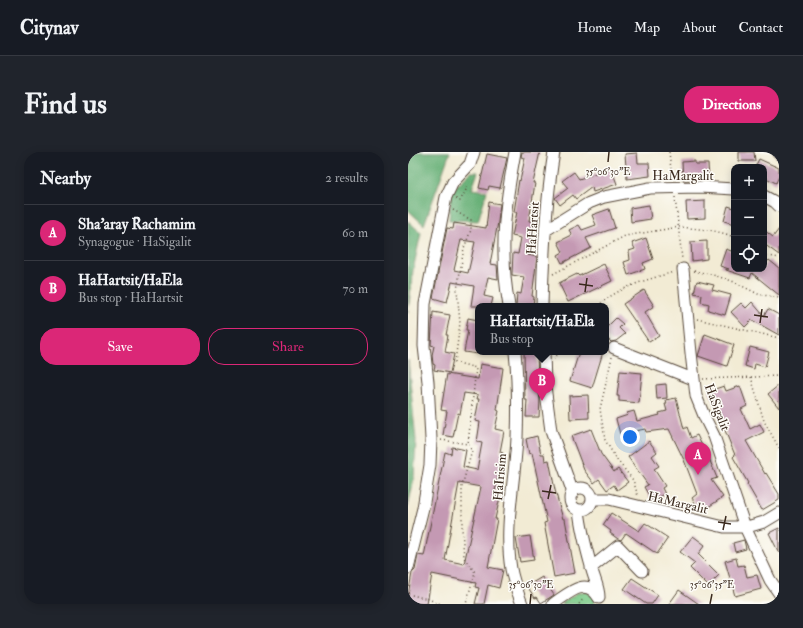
<!DOCTYPE html>
<meta charset="utf-8">
<style>
:root{--surface:#171b24;--page:#20242c;--text:#f1f3f6;--muted:#9ea1a6;--line:#363941;--accent:#db2777}
body{margin:0;font-family:"IM FELL Double Pica",serif;background:var(--page);color:var(--text)}
.controls{position:absolute;right:12px;top:12px;display:grid;overflow:hidden;border-radius:8px;box-shadow:0 2px 10px #0003}
.controls button{width:36px;height:36px;display:grid;place-items:center;padding:0;border:0;border-bottom:1px solid var(--line);background:var(--surface);color:var(--text);font:20px sans-serif}
.you{position:absolute;left:222px;top:285px;width:14px;height:14px;margin:-10px;border:3px solid #fff;border-radius:50%;background:#1a73e8;box-shadow:0 0 0 6px #1a73e833}
.badge{display:grid;place-items:center;width:26px;height:26px;border-radius:50%;background:var(--accent);color:#fff;font-size:13px;font-weight:700}
.pin{position:absolute;translate:-50% -33px;filter:drop-shadow(0 1px 2px #0008)}
.pin::after{content:'';position:absolute;top:21px;width:14px;height:12px;background:inherit;clip-path:polygon(0 0,100% 0,50% 100%)}
.popup{position:absolute;left:67px;top:151px;width:134px;height:52px;box-sizing:border-box;display:grid;place-content:center;border-radius:8px;background:var(--surface);filter:drop-shadow(0 1px 3px #0005);font-size:13px;white-space:nowrap;color:var(--muted)}
.popup b{font-size:15px;color:var(--text)}
.popup::after{content:'';position:absolute;left:50%;top:100%;margin-left:-8px;border:8px solid transparent;border-top-color:var(--surface)}
.list{margin:0;padding:0;list-style:none}
h2{display:flex;justify-content:space-between;align-items:center;height:52px;margin:0;padding:0 16px;font-size:17px}
h2 small{font-size:13px;font-weight:400;color:var(--muted)}
.list li{display:grid;grid-template-columns:26px 1fr auto;gap:12px;align-items:center;box-sizing:border-box;height:56px;padding:0 16px;border-top:1px solid var(--line)}
.list b{display:block;font-size:15px;white-space:nowrap}
.list p{margin:0;font-size:13px;white-space:nowrap;color:var(--muted)}
.list em{font-size:13px;font-style:normal;color:var(--muted)}
.actions{display:flex;gap:8px;padding:12px 16px}
.actions a{flex:1;padding:9px 0;border:1px solid var(--accent);border-radius:16px;text-align:center;font-size:14px;color:var(--accent)}
.actions .main{background:var(--accent);color:#fff}
.icon{flex:none;width:22px;height:22px;fill:none;stroke:currentColor;stroke-width:2;stroke-linecap:round;stroke-linejoin:round}
.map{position:relative;flex:none;width:371px;height:452px;overflow:hidden;border-radius:16px}
header{display:flex;align-items:center;gap:24px;box-sizing:border-box;height:56px;padding:0 20px;background:var(--surface);border-bottom:1px solid var(--line)}
header strong{font-size:19px}
nav{display:flex;gap:22px;margin-inline-start:auto;font-size:14px}
.intro{display:flex;align-items:center;justify-content:space-between;box-sizing:border-box;height:96px;padding:0 24px}
h1{margin:0;font-size:28px}
.button{padding:10px 18px;border-radius:16px;background:var(--accent);color:#fff;font-size:14px;font-weight:700}
main{display:flex;gap:24px;padding:0 24px}
aside{flex:1;background:var(--surface);border-radius:16px;box-shadow:0 2px 10px #0003}
.map>svg:first-child{display:block}
.green{fill:#7fcc8b;stroke:#5d7b54}
.forest{fill:#67b077;stroke:#516d4a}
.building{fill:#c499b3;fill-rule:evenodd}
.lines{fill:none;stroke-linecap:round;stroke-linejoin:round}
.minor-casing{stroke:#564739;stroke-width:13}
.path{stroke:#564739;stroke-width:1.5;stroke-dasharray:1 3;stroke-linecap:butt}
.minor{stroke:#fff;stroke-width:11}
.ticks{fill:none;stroke:#3b2a1e;stroke-width:1.5}
.labels{text-anchor:middle;stroke-width:3;stroke-linejoin:round;paint-order:stroke}
.street-label{font-size:13px;fill:#3b2a1e;stroke:#fdfcf7}
.ticks-label{font-size:10px;text-anchor:middle;fill:#3b2a1e;stroke:#fdfcf7;stroke-width:3;stroke-linejoin:round;paint-order:stroke}
</style>
<header>
<strong>Citynav</strong>
<nav><a>Home</a><a>Map</a><a>About</a><a>Contact</a></nav>
</header>
<div class="intro"><h1>Find us</h1><a class="button">Directions</a></div>
<main>
<aside>
<h2>Nearby<small>2 results</small></h2>
<ul class="list">
<li><span class="badge">A</span><div><b>Sha'aray Rachamim</b><p>Synagogue · HaSigalit</p></div><em>60 m</em></li>
<li><span class="badge">B</span><div><b>HaHartsit/HaEla</b><p>Bus stop · HaHartsit</p></div><em>70 m</em></li>
</ul>
<div class="actions"><a class="main">Save</a><a>Share</a></div>
</aside>
<div class="map">
<svg width="371" height="452" viewBox="0 0 371 452">
<rect width="100%" height="100%" fill="#fdfcf7"/>
<filter id="ink" filterUnits="userSpaceOnUse"><feTurbulence type="fractalNoise" baseFrequency=".025" numOctaves="2"/><feDisplacementMap in="SourceGraphic" scale="8" xChannelSelector="R" yChannelSelector="G"/><feConvolveMatrix kernelMatrix="1 2 1 2 8 2 1 2 1" color-interpolation-filters="sRGB"/></filter>
<filter id="wash" filterUnits="userSpaceOnUse"><feTurbulence type="fractalNoise" baseFrequency=".012" numOctaves="4" result="noise"/><feDisplacementMap in="SourceGraphic" scale="16" xChannelSelector="R" yChannelSelector="G"/><feGaussianBlur stdDeviation="0.9" result="paint"/><feColorMatrix in="noise" values="0 0 0 0 0 0 0 0 0 0 0 0 0 0 0 0 0 1.4 0 .05"/><feComposite in="paint" operator="in"/></filter>
<g filter="url(#wash)">
<rect width="100%" height="100%" fill="#f2ebd4"/>
<path class="green" d="M178,439L187,446V450L185,452H153L169,441Z"/>
<path class="forest" d="M0,0H42L16,73L0,58Z
M63,20H70L64,37L79,39L70,69L41,68L44,38Z
M0,69L13,81L5,118L0,160Z
M0,208L8,288L6,326L0,355Z"/>
<g id="blocks">
<path class="building" d="M114,0H132L125,31H127L121,69L126,70L120,103L129,105L124,144L126,145L125,154H108L109,141L113,142L116,125L104,123V121L105,101L110,102L113,86L104,84L109,60H106L111,28L112,29L117,6L113,5Z
M331,0H346L347,9H331Z
M229,1L230,11H241L242,24L219,27L217,2Z
M79,2L99,6L92,36L81,34L80,38L71,36Z
M351,7L371,16V24L368,31L356,25V15H347Z
M287,9V12H300L301,28H275L274,10Z
M203,16L209,32L185,40L184,35L168,47L165,43L152,53L147,46L160,36L154,29L166,20L171,27Z
M297,49V66L279,67L278,50Z
M81,50L92,52L90,70L82,112L89,113L90,127L80,125L76,144L85,146L83,154H63L66,134L44,130L39,150L25,146L39,76L45,77L46,71L78,76ZM53,88L67,90L60,121L46,118Z
M241,53L243,67L223,70L222,56Z
M320,54L326,56V72L316,69Z
M201,57L207,76L178,86L183,96L154,111L150,103L155,100L150,90L164,83L161,78L171,73L174,78L188,73L184,63Z
M371,77V103L356,92V78L365,85Z
M238,86L245,107L235,111L237,117L220,123L216,110L222,108L221,99L227,97L224,91Z
M299,89V107L284,109L283,90Z
M318,97L326,100V117H356V113L361,108L371,116V143L344,121L342,126L318,118V117H321L312,114Z
M196,112L204,129L160,150L151,131L169,122L171,124Z
M289,129L306,133L304,138L323,143L317,163L300,158L301,152L293,150L294,143L286,141Z
M236,138L246,154L237,160L251,184L241,190L215,152Z
M344,150L356,164L360,157L371,163V183L344,168L337,175L323,160L333,151L338,156Z
M25,160L42,163L38,183H40L37,200L46,202L42,221L26,218L27,213L25,212L24,203L26,194L23,193Z
M60,166L70,168V202L56,200L60,178H58Z
M208,166L215,172L211,176L217,182L208,189L203,190L198,185V176Z
M297,182L326,193L319,214L290,204Z
M342,195L361,200L357,215L347,212L346,217L337,214Z
M116,200H129L130,233L132,248L131,265H118L119,248H117Z
M171,200H195L184,236L162,229Z
M72,212L95,216L89,258L91,259L87,277L96,279L92,300L95,301L86,344L92,345L87,367H89L80,415L95,418L91,436L80,433L76,452H67L71,436L67,435L68,431L24,422L19,452H0V443L4,421L7,418L10,403L16,404L37,300L43,302L44,295L58,298L55,315L69,318L74,291L69,290L72,270L67,269L71,247H69L70,243L56,241L52,262L50,261L45,285L35,283L39,259L33,258L39,222L70,227ZM51,331L73,335L56,412L37,408Z
M212,219L234,221L231,251L211,249V244H209Z
M258,232L259,246L249,247L248,233Z
M371,233V256L360,242Z
M316,234L318,239L332,234L339,254L333,257L342,277L352,272L356,280L338,289L357,322L358,321L371,342V348L354,358L339,332L340,331L325,305L327,303L301,239Z
M180,243L181,266L162,267L161,244Z
M268,246L276,277L279,275L283,286L289,283L297,300L298,299L309,326L303,328L315,345L293,360L284,346L289,342L276,308L261,277L238,280L237,277L212,282L208,267L220,263L219,261L226,259L229,269L252,263L251,261L259,259L257,252H259L258,248Z
M183,277L193,302L206,320L210,317L220,330L209,338L206,333L199,338L191,327L186,331L176,318L163,284Z
M129,284L133,302H136L137,309L141,308L147,338L155,367H157L167,421L146,425L136,371L139,370L124,301L121,302L118,287Z
M241,289L249,300L244,304L251,314L246,317L257,334L254,336L257,342L244,349L236,335L240,333L220,305Z
M203,361L231,379L237,371L260,386L249,402L218,381L213,388L210,387L202,381L203,379L195,373Z
M371,376V401L361,381Z
M122,384L126,408L112,410L108,386Z
M285,384L297,393L290,402L311,423L300,434L282,416L287,411L272,400Z
M336,388L338,397L327,400L325,391Z
M328,406L330,414L336,413L339,425L349,423L353,437L327,444L317,409Z
M134,425L146,443L133,451L129,445L127,446L119,434Z
M224,426L250,443L244,452H238L216,437Z
M271,438L291,452H261Z"/>
</g>
</g>
<g filter="url(#ink)">
<use href="#blocks" fill-opacity="0" stroke="#564739" stroke-width="1"/>
<g class="lines">
<defs>
<path id="minor" d="M369,0L371,2
M356,44L367,50L371,54
M138,78L181,51L196,45L242,36L292,35L326,37
M275,117L283,201L288,244L297,266L306,284L337,375L362,428L371,441
M101,154C98,137 96,119 96,102C95,68 101,33 107,0
M134,154C135,103 138,50 146,0
M206,196L285,227
M107,200C110,229 110,257 109,286C107,329 96,374 103,417C105,429 110,441 114,452
M136,200L137,234L143,279L165,341
M162 347a11 11 0 1 1 22 0a11 11 0 1 1-22 0Z
M184,347H201L316,375H339L356,370L371,361
M171,358C173,377 178,396 183,414C185,425 191,434 191,445
M0,416L15,356L22,313L23,287L20,230L16,194L17,152L38,45L45,30L62,12L66,0
M183,416L210,394L234,419
M145,452C160,442 178,423 191,446"/>
</defs>
<use href="#minor" class="minor-casing"/>
<path class="path" d="M261,0L264,26
M267,45L274,107
M48,47L52,49L59,36L57,32
M45,58L63,68V78L56,96L49,138L52,171L47,210L68,216L60,292L64,299L54,334V377L56,406L67,420L58,452
M356,103L371,106
M286,119L302,122L324,129L350,142L371,146
M145,122L217,84L271,75L302,78L318,82L326,85
M190,154C210,135 241,127 266,120
M289,167L371,186
M204,205L192,257L197,288L209,308L225,328L230,344
M146,207L151,200
M343,225L356,269L371,296
M295,227L371,224
M33,288L60,292
M0,442L20,447L33,452
M171,452L176,446"/>
<use href="#minor" class="minor"/>
</g>
</g>
<path class="ticks" d="M200,10L201,0M171,132L185,134M177,140L179,126M346,163L360,165M352,171L354,157M134,339L148,341M140,347L143,333M310,370L323,372M315,378L318,364M122,452L123,442M302,452L304,442"/>
<g class="labels">
<g class="street-label">
<text x="275" y="28">HaMargalit</text>
<text transform="translate(124 76) rotate(-86)" y="5">HaHartsit</text>
<text transform="translate(310 255) rotate(69)" y="5">HaSigalit</text>
<text transform="translate(91 325) rotate(-85)" y="5">HaIrisim</text>
<text transform="translate(270 350) rotate(13)" y="5">HaMargalit</text>
</g>
</g>
<g class="ticks-label">
<text x="200" y="23">35°06'30"E</text>
<text x="123" y="436">35°06'30"E</text>
<text x="304" y="436">35°06'35"E</text>
</g>
</svg>
<div class="controls">
<button>+</button>
<button>−</button>
<button><svg class="icon" aria-label="locate" viewBox="0 0 24 24"><circle cx="12" cy="12" r="6"/><path d="M12 2v4M12 18v4M2 12h4M18 12h4"/></svg></button>
</div>
<div class="you"></div>
<div class="pin badge" style="left:290px;top:323px">A</div>
<div class="pin badge" style="left:134px;top:249px">B</div>
<div class="popup"><b>HaHartsit/HaEla</b>Bus stop</div>
</div>
</main>
